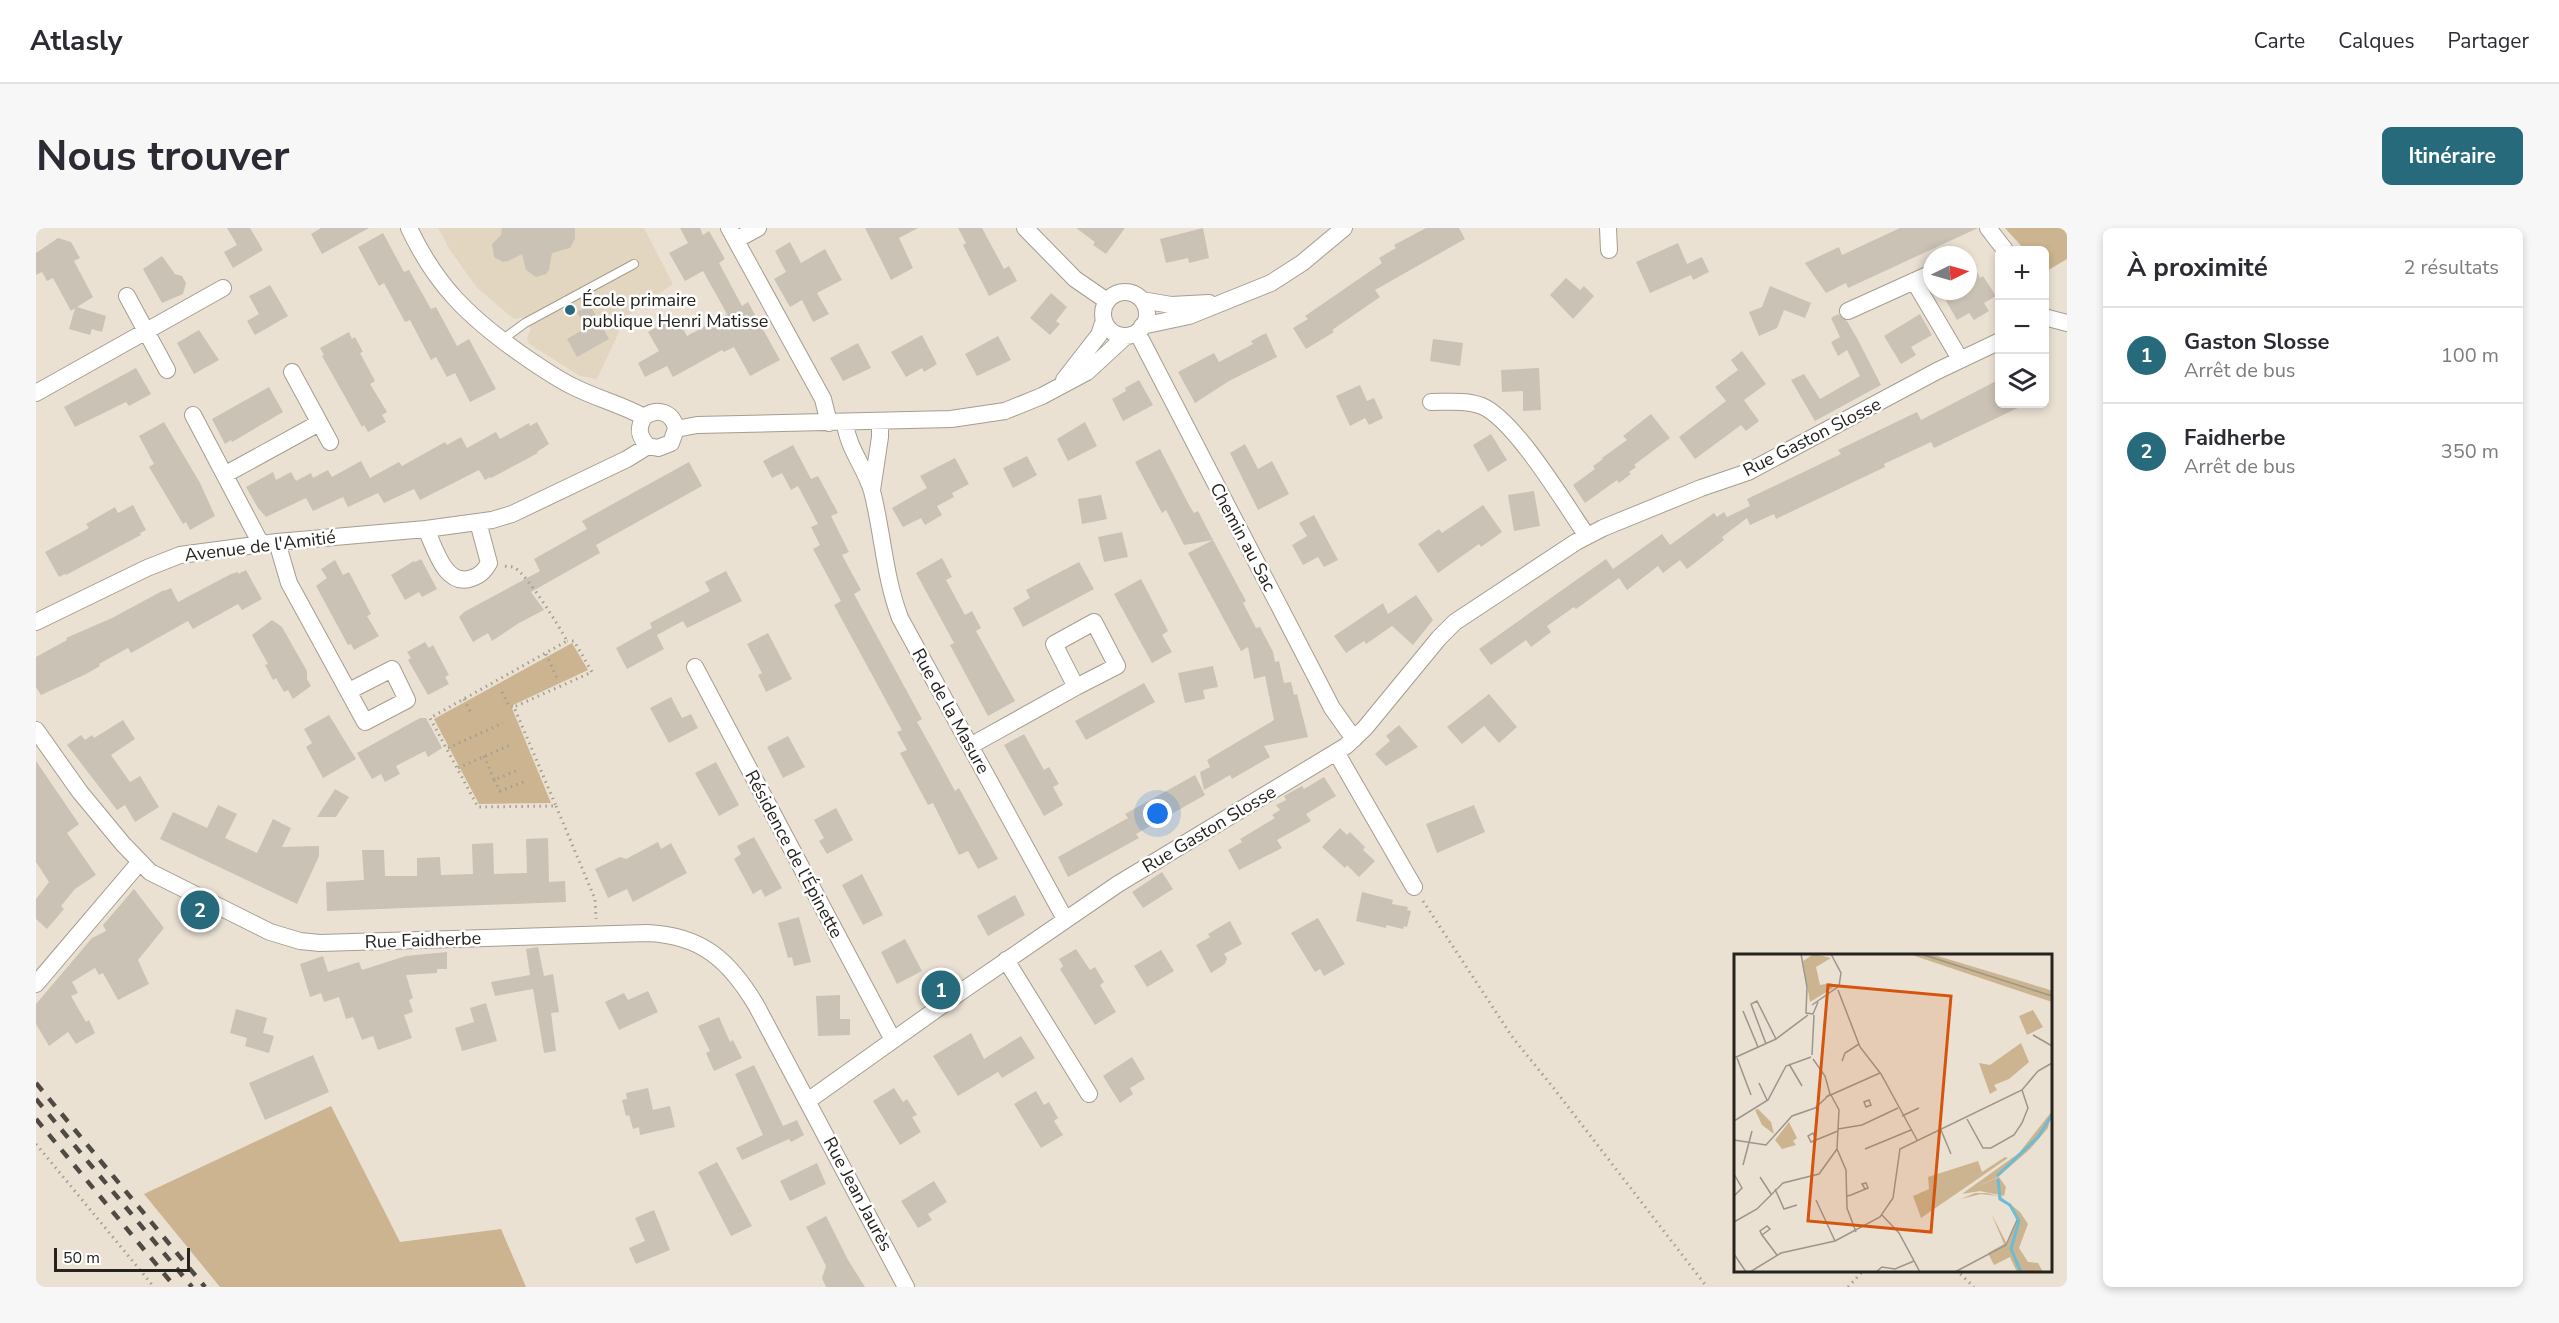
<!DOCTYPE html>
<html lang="fr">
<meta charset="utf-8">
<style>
:root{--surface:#fff;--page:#f7f7f7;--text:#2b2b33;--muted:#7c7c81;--line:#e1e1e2;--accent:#276a7c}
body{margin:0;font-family:"Nunito Sans",sans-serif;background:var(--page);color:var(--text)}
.controls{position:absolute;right:18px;top:18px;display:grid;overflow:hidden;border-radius:9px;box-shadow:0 3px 9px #0003}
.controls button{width:54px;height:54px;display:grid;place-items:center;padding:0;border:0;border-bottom:2px solid var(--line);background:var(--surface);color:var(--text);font:30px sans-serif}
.compass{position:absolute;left:1887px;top:18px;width:54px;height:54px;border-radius:50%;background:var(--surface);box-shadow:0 3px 9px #0003;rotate:85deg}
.scale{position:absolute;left:18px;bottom:15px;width:136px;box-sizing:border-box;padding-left:6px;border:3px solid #26231e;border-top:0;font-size:16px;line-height:21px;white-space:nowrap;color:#26231e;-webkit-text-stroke:4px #fff;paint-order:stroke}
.you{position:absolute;left:1122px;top:586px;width:21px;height:21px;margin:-15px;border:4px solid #fff;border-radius:50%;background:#1a73e8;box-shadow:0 0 0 9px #1a73e833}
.badge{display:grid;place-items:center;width:39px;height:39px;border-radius:50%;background:var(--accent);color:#fff;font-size:20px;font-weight:700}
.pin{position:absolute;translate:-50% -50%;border:3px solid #fff;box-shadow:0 2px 6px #0006}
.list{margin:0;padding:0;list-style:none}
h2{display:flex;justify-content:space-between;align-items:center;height:78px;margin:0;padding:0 24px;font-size:26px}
h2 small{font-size:20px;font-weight:400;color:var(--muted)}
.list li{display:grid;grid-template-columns:39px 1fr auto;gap:18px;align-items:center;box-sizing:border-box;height:96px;padding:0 24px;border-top:2px solid var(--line)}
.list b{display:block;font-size:22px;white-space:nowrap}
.list p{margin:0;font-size:20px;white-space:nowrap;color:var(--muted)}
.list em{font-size:20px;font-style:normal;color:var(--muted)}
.icon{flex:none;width:33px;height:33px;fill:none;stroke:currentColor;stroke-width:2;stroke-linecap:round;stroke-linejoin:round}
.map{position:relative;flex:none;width:2031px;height:1059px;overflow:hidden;border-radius:9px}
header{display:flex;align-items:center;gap:36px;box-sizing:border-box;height:84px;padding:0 30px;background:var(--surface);border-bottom:2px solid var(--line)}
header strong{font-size:28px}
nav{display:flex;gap:33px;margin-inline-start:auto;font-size:21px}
.intro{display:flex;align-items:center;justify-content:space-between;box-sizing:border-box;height:144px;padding:0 36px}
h1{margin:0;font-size:42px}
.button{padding:15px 27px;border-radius:9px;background:var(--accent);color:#fff;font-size:21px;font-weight:700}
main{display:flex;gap:36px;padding:0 36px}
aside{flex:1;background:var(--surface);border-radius:9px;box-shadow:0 3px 9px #0003}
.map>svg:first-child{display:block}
.built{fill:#e2d6c1}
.green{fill:#cbb48f}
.building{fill:#cac2b4}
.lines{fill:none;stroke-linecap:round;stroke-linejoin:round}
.lane-casing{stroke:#a59d90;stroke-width:10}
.street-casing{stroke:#a59d90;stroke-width:18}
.path{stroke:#a59e93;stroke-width:3;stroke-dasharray:1.5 4.5;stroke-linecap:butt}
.lane{stroke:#fff;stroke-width:8}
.street{stroke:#fff;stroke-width:16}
.rail{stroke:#4f4b44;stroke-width:4.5;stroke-dasharray:10 10;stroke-linecap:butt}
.poi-dot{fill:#276a7c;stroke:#fff;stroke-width:2}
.labels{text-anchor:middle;stroke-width:5;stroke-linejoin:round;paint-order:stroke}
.poi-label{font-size:18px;fill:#26231e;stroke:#fff;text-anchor:start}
.street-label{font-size:18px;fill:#26231e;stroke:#fff}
.inset-river{fill:none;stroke:#6abdd4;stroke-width:3}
.inset-road{fill:none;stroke:#9c958b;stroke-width:1.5}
.view{fill:#d5540e;fill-opacity:0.15;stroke:#d5540e;stroke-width:3}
.inset-edge{fill:none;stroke:#26231e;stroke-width:3}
</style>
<header>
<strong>Atlasly</strong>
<nav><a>Carte</a><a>Calques</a><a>Partager</a></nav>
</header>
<div class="intro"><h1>Nous trouver</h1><a class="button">Itinéraire</a></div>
<main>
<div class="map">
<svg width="2031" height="1059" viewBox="0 0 2031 1059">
<rect width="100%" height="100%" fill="#eae1d3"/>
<path class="built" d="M402,0H608L637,56L590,89L561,151L544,148L493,116L491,110L495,101L490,89L478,91L441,60L414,22Z"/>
<path class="green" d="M1969,0H2031V31L2009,44L2008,22H1989Z
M536,415L552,442L475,478L515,575L443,576L398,491Z
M295,878L364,1014L465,1001L490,1059H184L108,966Z"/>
<path class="building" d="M191,0H214L227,22L197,40L188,24L201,17Z
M285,0H333L286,26L275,6Z
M466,0H539V11L534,20L516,25L513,42L510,46L500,49L490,42L486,26L472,33L467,34L458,29L456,16L465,7Z
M644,0H664L667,7L673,3L689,31L683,35L706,78L712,74L744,132L714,148L698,119L688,124L686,122L637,149L631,138L609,149L602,135L623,123L612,104L640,88L651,108L691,86L667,43L649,53L633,25L652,15Z
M829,0H882L863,10L877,40L855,52Z
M922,0H946L968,41L973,38L981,53L953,68L927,17L930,15Z
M1040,0H1089L1070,26L1057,17L1059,14Z
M1167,0L1173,30L1153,35L1152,30L1130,35L1124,11Z
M1390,0H1423L1429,11L1339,62L1344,69L1296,102L1298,104L1270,121L1257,100L1272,91L1269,88L1346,35L1343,30L1360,20L1358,17Z
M1864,0H1942L1812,60L1810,55L1790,65L1769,35L1803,19L1806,27Z
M347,5L368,44L373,42L395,81L400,79L421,118L433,111L460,161L434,174L419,145L411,149L400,129L395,132L374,92L369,94L348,55L343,58L322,19Z
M22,10L35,14L44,30L38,33L57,69L41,79L70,88L66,104L56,101L54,107L33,101L39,80L35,83L17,50L11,53L6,44L0,47V25Z
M754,14L765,35L789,21L806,52L781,65L793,86L777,94L766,72L754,79L738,51L750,44L739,23Z
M1642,15L1651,36L1666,29L1673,44L1657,52L1655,47L1614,65L1600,34Z
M1932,24L1944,50L1947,48L1960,68L1948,75L1953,83L1938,92L1933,85L1921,92L1909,71L1923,63H1932Z
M126,28L139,46L146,48L150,55L147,66L126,75L107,41Z
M1530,50L1544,62L1548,58L1558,68L1537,91L1514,67Z
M234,57L252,88L219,107L211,93L223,86L213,68Z
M1734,58L1775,75L1769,90L1748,82L1741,100L1723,108L1713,84L1726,79Z
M1015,65L1031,79L1020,93L1024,96L1014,107L994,90Z
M554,77L573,111L541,129L531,111L550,100L541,84Z
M1802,86L1811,93L1822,112L1845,157L1779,193L1755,152L1768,146L1784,171L1824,148L1811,122L1802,128L1795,114L1804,109L1795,90Z
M1884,86L1896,107L1875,119L1880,127L1865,136L1848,108Z
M163,102L183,132L158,146L141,115Z
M313,104L316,111L319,109L327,124L324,125L339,153L334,156L351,184L346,187L350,194L332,204L328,197L326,199L286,128L288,127L284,120Z
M1230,105L1241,129L1193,153L1159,175L1142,144L1178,125L1183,134L1217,116L1215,113Z
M886,107L901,136L888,144L886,140L870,149L855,124Z
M962,108L975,132L941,148L929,126Z
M1397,111L1427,115L1424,138L1394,133Z
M822,115L835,140L807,153L794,130Z
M1706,123L1730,156L1708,172L1723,193L1710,203L1705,197L1659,231L1643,209L1690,173L1679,159L1702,142L1695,132Z
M100,140L115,166L93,178L90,174L39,199L28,179Z
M1503,140L1505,182L1487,183V163L1466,164L1465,142Z
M1964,151V176H1990L1898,220L1895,214L1848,236L1849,239L1740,291L1738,286L1714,297L1711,290L1686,309L1688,312L1651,341L1644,332L1627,345L1622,338L1591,362L1583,350L1540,381L1538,379L1511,398L1515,404L1495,419L1490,412L1455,437L1443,421L1570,331L1577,341L1626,306L1634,317L1678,285L1681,289L1688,284L1691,289L1714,278L1711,271L1805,226L1802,222L1881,184L1885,192Z
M1103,152L1117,177L1087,193L1076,171L1090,163L1089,160Z
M1324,157L1331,173L1338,170L1347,190L1333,197L1329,190L1314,198L1300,168Z
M233,159L247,184L196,214L195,212L189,216L176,191Z
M1615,186L1634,210L1598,237L1600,239L1593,244L1595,246L1583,255L1581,252L1549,275L1537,257L1559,241L1557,238L1567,231L1566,230L1591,212L1587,208Z
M128,194L164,255L179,288L154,302L150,294L147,296L113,239L118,236L103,208Z
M501,194L513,216L501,224L502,225L455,250L454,249L449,252L443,242L384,272L378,261L348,275L342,265L312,279L307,269L277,283L270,270L230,289L222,280L210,259L237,244L240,252L255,244L260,253L275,245L277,250L292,242L296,249L325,233L334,250L363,234L366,238L409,214L411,217L425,209L431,220L460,204L464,211L493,195L494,198Z
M1049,194L1061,218L1032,233L1021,211Z
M1455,206L1471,232L1452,244L1437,217Z
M1209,216L1222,241L1236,233L1253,266L1222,282L1194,225Z
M757,217L775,251L782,248L802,285L795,288L813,324L806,327L825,362L818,366L886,491L881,494L900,528L919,563L923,560L962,631L942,641L932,623L923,627L897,575L892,577L864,525L871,522L861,504L866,502L798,377L805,373L777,321L784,317L775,299L782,296L762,258L755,262L746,245L736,250L727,233Z
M1124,221L1153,277L1158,285L1162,283L1177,312L1148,317L1130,282L1126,285L1099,234Z
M991,228L1001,247L977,260L967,240Z
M919,230L933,256L916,265L918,269L901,278L906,287L889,297L885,290L867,299L856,280L891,260L884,248Z
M653,234L666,258L560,317L564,325L495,364L508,382L483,395L456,413L452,405L437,414L423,389L428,384L504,343L498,331L551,301L546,293Z
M1498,263L1504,298L1478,303L1472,267Z
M1065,267L1071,291L1046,296L1042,271Z
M97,277L110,302L104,305L105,307L30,347L29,346L23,349L9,324L53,300L50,296L79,279L82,285Z
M1447,277L1466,304L1445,319L1443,316L1402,345L1382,316L1403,301L1406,305Z
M1278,287L1302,332L1288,339L1282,329L1267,337L1256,317L1271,308L1263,295Z
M1086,304L1092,329L1068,334L1062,309Z
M1177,312L1210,373L1207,375L1220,400L1224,399L1237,424L1239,434L1243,433L1248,455L1255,454L1258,467L1261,466L1272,509L1228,518L1234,529L1196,551L1194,547L1168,562L1164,544L1174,539L1171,532L1238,492L1229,448L1218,451L1212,419L1205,423L1152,325Z
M906,330L916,349L910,352L929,387L936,383L945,400L940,403L979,473L952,488L914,417L918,415L880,345Z
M385,331L401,361L386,369L383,364L369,372L355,347L378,333L379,334Z
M299,332L307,347L313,344L335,386L331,388L343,408L318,422L315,416L312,417L280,358L291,350L285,341Z
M1043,334L1058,361L987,399L977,380L994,370L990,362Z
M210,342L226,371L206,382L202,376L157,401L152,393L95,425L92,420L63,436L64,438L50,446L5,467L0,459V429L31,412L30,410L76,390L128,362V363L135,360L142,374L195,346L202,344V346Z
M690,343L706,373L651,400L647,393L621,407L628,421L591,441L580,420L616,400L614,395L674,363L669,354Z
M1105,351L1132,403L1126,407L1136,424L1116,435L1078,366Z
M1380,367L1397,392L1377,417L1356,398L1330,416L1328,413L1310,425L1298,408L1347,375L1352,386Z
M236,392L246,399L271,443V451L275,458L257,471L252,462L248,464L240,450L237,452L229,437L232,436L216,407Z
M732,405L756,451L730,464L722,447L726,445L711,416Z
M389,414L393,420L397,417L413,447L409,449L413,456L392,467L372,432L375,430L371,424Z
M1177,438L1182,459L1167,462L1169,471L1149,475L1142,445Z
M1108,455L1119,474L1050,512L1039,493Z
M1453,466L1481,499L1463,515L1448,498L1426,516L1411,499Z
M635,469L646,490L655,486L662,500L633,515L614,480Z
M293,487L320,531L287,550L270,519L276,515L268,501Z
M384,490H390L406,520L392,529L389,523L360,538L364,546L349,554L345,546L336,551L321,525Z
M87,492L99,511L75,527L94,554L104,548L123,579L99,594L89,577L81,582L31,517L45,507L49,512L56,507L58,510Z
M1363,497L1382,519L1350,538L1339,526L1354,513L1350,508Z
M988,506L1008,542L1013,539L1023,556L1017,559L1027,577L1008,588L968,517Z
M752,508L769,539L747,550L731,519Z
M0,533L43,596L31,605L60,647L39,661L25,678L28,681L11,701L0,691V671L13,654L0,634Z
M680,534L703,577L683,588L659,545Z
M1159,547L1169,567L1100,606L1103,610L1032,649L1022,629L1092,590L1089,586Z
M1288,549L1300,568L1270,586L1275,593L1241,612L1246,620L1203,642L1192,622L1206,614L1204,611L1239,590L1236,587L1244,582L1240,577L1250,572L1248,568L1266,558L1268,561Z
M299,561L313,569L300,589H281Z
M182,577L201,586L189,610L221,625L237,591L255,600L246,619L283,618V628L261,676L124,611L137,584L171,600Z
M1438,577L1449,604L1401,625L1390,596Z
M800,580L817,612L791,626L783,613L788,610L778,592Z
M1304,600L1311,607L1314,604L1329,619L1327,622L1339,633L1323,649L1311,637L1309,640L1286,619Z
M718,609L746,660L729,669L725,661L717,666L698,631L705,626L701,618Z
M512,610L513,654L529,653L530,674L291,683L290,654L328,652L326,622H348L349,648H381V630L404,629L405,647L437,646L436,616L457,615L458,646L491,645L490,611Z
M622,614L625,621L635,615L651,645L597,674L591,661L572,670L559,641L584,629L590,631Z
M1126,644L1137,661L1107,680L1096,664Z
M826,646L847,687L827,697L806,657Z
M98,661L128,700L102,732L113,756L82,772L67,745L63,747L59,740L36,754L42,765L35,768L50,794L53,792L59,805L40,816L32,804L13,818L0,796V776L56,710L70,703L67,697Z
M1326,664L1357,672L1356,676L1372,679L1371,682L1375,683L1371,699L1368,698L1367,701L1350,697V700L1320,693Z
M979,667L989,687L952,708L941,688Z
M763,689L775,734L758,738L756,729L752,730L742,695Z
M1282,690L1309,736L1288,748L1284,741L1279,744L1255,705Z
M1194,693L1206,716L1188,726L1191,730L1189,736L1175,745L1160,717L1174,709L1172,706Z
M869,711L886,743L861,756L845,724Z
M502,719L508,748L517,746L523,784L515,785L520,823L508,825L497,761L459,768L455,754L494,747L490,721Z
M1040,721L1054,742L1059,739L1068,754L1064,757L1080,784L1059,797L1024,741L1027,738L1023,731Z
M1125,722L1138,743L1111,759L1098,738Z
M411,724V741H401V745L370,747L377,770L373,772L377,784L368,787L376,810L342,822L337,808L326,812L317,789L310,791L303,769L288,774L285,765L274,769L264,736L287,728L292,744L323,734L326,742L370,728Z
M612,763L622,784L583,802L569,774L588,765L592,772Z
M804,767V791H814V807L782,808L780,768Z
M450,775L461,813L426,823L419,800L438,794L434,780Z
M200,781L231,790L227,805L238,808L233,825L209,818L211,810L194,805Z
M683,789L694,814L697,812L706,830L678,843L670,825L674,823L662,798Z
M935,805L948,831L985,808L999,830L966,850L962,844L922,868L897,828Z
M277,827L293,864L229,892L213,855Z
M1096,829L1109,851L1094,860L1097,866L1084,875L1067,848Z
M718,837L747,898L761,892L768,907L755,914L753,911L706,932L700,920L727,907L699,846Z
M612,860L617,882L634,878L639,899L604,907L603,899L597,901L593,887L590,888L586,872L591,871L590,865Z
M858,860L867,874L871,871L881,887L876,889L885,904L864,917L837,873Z
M1000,863L1008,877L1013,874L1022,890L1018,893L1027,907L1005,920L978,876Z
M681,934L716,998L695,1008L662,944Z
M781,935L790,956L754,973L744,953Z
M898,953L911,974L892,986L896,992L882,1000L865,973Z
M618,982L634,1022L600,1036L593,1020L609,1013L599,990Z
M790,988L812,1032L829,1059H790L786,1050L790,1038L770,999Z"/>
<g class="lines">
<defs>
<path id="lane" d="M466,112L489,95L598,36"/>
<path id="street" d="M373,0C400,58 434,90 485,126C501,137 518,149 536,158C559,170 585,176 608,189
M693,0L787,171L793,195
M989,0L1039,51L1071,73
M1572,0L1573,22
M1952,0L1969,22
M700,12L722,0
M1878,53L1924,131
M1067 86a22 22 0 1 1 44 0a22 22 0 1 1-44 0Z
M91,68L131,142
M1106,72L1135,77L1173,75
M1812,83L1896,45
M2008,89L2031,95
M1106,98L1153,88L1235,55L1266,35L1308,0
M1101,104L1296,480L1318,511
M256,144L294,214
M1028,152L1063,107L1068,92
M0,165L187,60
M1395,174C1412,174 1430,172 1446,178C1479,192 1529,276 1551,308
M157,187L225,316
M608,189C601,201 603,209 612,218
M809,195C812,221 829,239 836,263C847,306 848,347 864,390L1029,691
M640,201L661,197L915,191L969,183L1006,168L1051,144L1090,108
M190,246L283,195
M836,262L844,209V194
M390,301C399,320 409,360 436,350C445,347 449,342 453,335L442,294
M241,314L253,355L329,494L371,472L356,441L313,463
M0,394L111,340L144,327L241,314L390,301L456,292L476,286L591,231L612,218L622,220L635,215L640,201C637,184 621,179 608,189
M1058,394L1081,438L1040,459L1018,416Z
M659,439L857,812
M0,502L44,564L87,616L114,644L234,704L264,713L284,715L611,705C665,707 693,732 720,777L870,1059
M934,518L1040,459
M1300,524L1378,659
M970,732L1053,866
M0,756L103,635
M773,872L929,761L1082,656L1310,518L1329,500L1403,410L1419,394L1540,314L1567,300L1665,260L1712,244L1901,143L1964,113"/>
</defs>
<use href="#lane" class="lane-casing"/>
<use href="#street" class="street-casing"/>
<path class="path" d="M469,338C473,339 476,338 479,340C492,348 523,398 531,413L394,490L442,579L520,578L478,479L556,444L538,413H531
M510,426L521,450
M466,464L473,478L478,479
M428,471L436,487
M412,520L467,495
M448,528L458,552L484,541
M422,540L474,517
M458,552L464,563L490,553
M520,578L559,671L560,691
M1387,673L1477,810L1516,858L1671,1059
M0,916L118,1059
M1920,1042L1938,1059
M1812,1059L1828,1042"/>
<use href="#lane" class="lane"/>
<use href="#street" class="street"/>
<path class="rail" d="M0,855L169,1059
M0,871L156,1059
M0,891L139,1059"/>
</g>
<circle class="poi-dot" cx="534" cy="82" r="6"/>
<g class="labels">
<g class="poi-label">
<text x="546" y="78">École primaire<tspan x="546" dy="21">publique Henri Matisse</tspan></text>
</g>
<g class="street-label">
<text transform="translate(1776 209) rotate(-27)" y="6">Rue Gaston Slosse</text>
<text transform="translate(1207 309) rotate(62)" y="6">Chemin au Sac</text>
<text transform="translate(224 318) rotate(-7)" y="6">Avenue de l'Amitié</text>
<text transform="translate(915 483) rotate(61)" y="6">Rue de la Masure</text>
<text transform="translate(1173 601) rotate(-31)" y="6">Rue Gaston Slosse</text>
<text transform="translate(758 626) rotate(62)" y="6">Résidence de l’Épinette</text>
<text transform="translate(387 712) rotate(-2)" y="6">Rue Faidherbe</text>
<text transform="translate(822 966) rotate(62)" y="6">Rue Jean Jaurès</text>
</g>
</g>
<g transform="translate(1698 726)">
<rect width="318" height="318" fill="#eae1d3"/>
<path d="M80,0L97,4L82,13L86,31L97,29L99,34L76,48L69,7ZM175,0H197L313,35L318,37V48ZM299,56L309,73L293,81L285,62ZM287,89L295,108L275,125L260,131L263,136L256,140L245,109L256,111ZM24,155L37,168L40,180L28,171L21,156ZM318,157L314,174L296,195L264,223L236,236L265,223L272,233L270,242L246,237L228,240L285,199ZM55,168L63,184L59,187L62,191L48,195L41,186ZM271,203L274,204L187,264L179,242L195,235L194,223L244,207L248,218ZM241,239H253L267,243L286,258L294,270L285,294L294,308L304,309L309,318H283L276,303L260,311L254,299L270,290L257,259L273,290L283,266L276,253L263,242L247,240L227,245Z" fill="#cbb48f"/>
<path class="inset-river" d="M263,222L304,183L318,161M264,225L266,245L276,251L285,267L277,295L287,318"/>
<path class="inset-road" d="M67,0L73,33L72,59L79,60L84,48M187,0L318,42M104,36L126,93L147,120L183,186M78,51L105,32L107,19L97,0M9,57L24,93M299,81L318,92M32,90L17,50L23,47L42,85M78,101L80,61M0,104L42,85L74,61M3,104L17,141M79,105L91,122L96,140M108,107L111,99L125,90M55,110L68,132M25,129L33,146M97,140L92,143L146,119M97,141L105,156L103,195L112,216L113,254L122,278M135,146L137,151L132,153L130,148ZM168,162L185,154M233,165L249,194H257L280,181L288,169L294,154L288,136M0,167L34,146L52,112L77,103M104,175L128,171L164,154M207,176L217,200M0,186L32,191L58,162L81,154L93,143M82,186L79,179L74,182L77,188L104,177M131,195L177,176M9,211L18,177M0,220L8,234L0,242M26,223L37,240M41,235L50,255L63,251M113,242L117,241L134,234L132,229L128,230L131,235M82,246L101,287M148,261L165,279L186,318M0,268L23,255L49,229L85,220L103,195M28,281L36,275L33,272L26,277L28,281L43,301M0,300L12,318M16,318L47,299L101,287L146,263L159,244L166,195L288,136L304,117L318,109M142,318L148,313L161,315L180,307M221,318L272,291L283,266"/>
<path class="view" d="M94,31L217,42L197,278L74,267Z"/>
<rect width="318" height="318" class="inset-edge"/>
</g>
</svg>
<div class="controls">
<button>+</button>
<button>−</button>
<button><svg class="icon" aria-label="layers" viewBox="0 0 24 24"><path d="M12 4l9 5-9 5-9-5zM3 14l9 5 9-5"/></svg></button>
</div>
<svg class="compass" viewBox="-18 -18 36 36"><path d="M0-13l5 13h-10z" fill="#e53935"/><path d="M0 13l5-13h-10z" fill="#7c7c81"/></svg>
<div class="scale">50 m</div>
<div class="you"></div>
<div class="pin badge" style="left:905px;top:762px">1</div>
<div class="pin badge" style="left:164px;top:682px">2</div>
</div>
<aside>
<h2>À proximité<small>2 résultats</small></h2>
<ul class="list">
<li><span class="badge">1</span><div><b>Gaston Slosse</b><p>Arrêt de bus</p></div><em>100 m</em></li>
<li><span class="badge">2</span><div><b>Faidherbe</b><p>Arrêt de bus</p></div><em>350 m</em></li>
</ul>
</aside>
</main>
